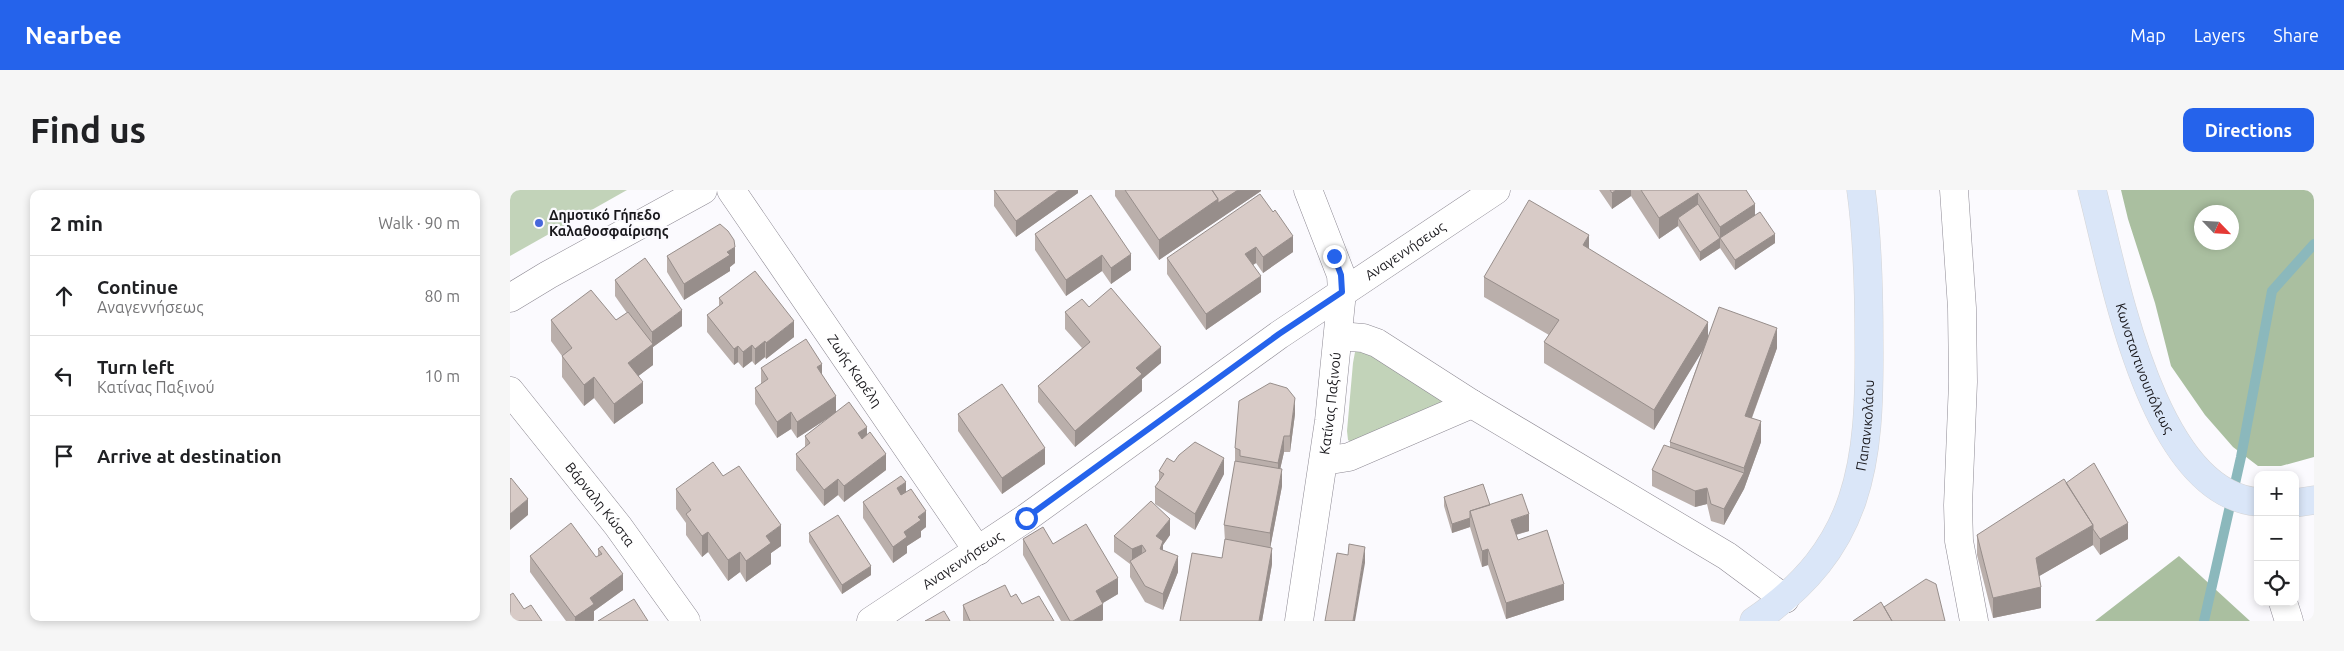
<!DOCTYPE html>
<meta charset="utf-8">
<style>
:root{--surface:#fff;--page:#f6f6f6;--text:#202124;--muted:#757577;--line:#e0e0e0;--accent:#2563eb}
body{margin:0;font-family:Ubuntu,sans-serif;background:var(--page);color:var(--text)}
.controls{position:absolute;right:15px;bottom:15px;display:grid;overflow:hidden;border-radius:10px;box-shadow:0 2px 8px #0003}
.controls button{width:45px;height:45px;display:grid;place-items:center;padding:0;border:0;border-bottom:1px solid var(--line);background:var(--surface);color:var(--text);font:25px sans-serif}
.compass{position:absolute;left:1684px;top:15px;width:45px;height:45px;border-radius:50%;background:var(--surface);box-shadow:0 2px 8px #0003;rotate:115deg}
.stop{position:absolute;width:15px;height:15px;margin:-11px;border:4px solid #2563eb;border-radius:50%;background:#fff}
.stop.end{background:#2563eb;border-color:#fff;box-shadow:0 1px 5px #0008}
.list{margin:0;padding:0;list-style:none}
h2{display:flex;justify-content:space-between;align-items:center;height:65px;margin:0;padding:0 20px;font-size:21px}
h2 small{font-size:16px;font-weight:400;color:var(--muted)}
.list li{display:grid;grid-template-columns:32px 1fr auto;gap:15px;align-items:center;box-sizing:border-box;height:80px;padding:0 20px;border-top:1px solid var(--line)}
.list b{display:block;font-size:19px;white-space:nowrap}
.list p{margin:0;font-size:16px;white-space:nowrap;color:var(--muted)}
.list em{font-size:16px;font-style:normal;color:var(--muted)}
.icon{flex:none;width:28px;height:28px;fill:none;stroke:currentColor;stroke-width:2;stroke-linecap:round;stroke-linejoin:round}
.map{position:relative;flex:none;width:1804px;height:431px;overflow:hidden;border-radius:10px}
header{display:flex;align-items:center;gap:30px;box-sizing:border-box;height:70px;padding:0 25px;background:var(--accent);color:#fff}
header strong{font-size:24px}
nav{display:flex;gap:28px;margin-inline-start:auto;font-size:18px}
.intro{display:flex;align-items:center;justify-content:space-between;box-sizing:border-box;height:120px;padding:0 30px}
h1{margin:0;font-size:35px}
.button{padding:12px 22px;border-radius:10px;background:var(--accent);color:#fff;font-size:18px;font-weight:700}
main{display:flex;gap:30px;padding:0 30px}
aside{flex:1;background:var(--surface);border-radius:10px;box-shadow:0 2px 8px #0003}
.map>svg:first-child{display:block}
.green{fill:#c2d3b9}
.forest{fill:#aabfa0;fill-rule:evenodd}
.lines{fill:none;stroke-linecap:round;stroke-linejoin:round}
.stream{stroke:#8bb8bc;stroke-width:10}
.minor-casing{stroke:#8d8993;stroke-width:29}
.major-casing{stroke:#d5d5d6;stroke-width:29}
.minor{stroke:#fff;stroke-width:28}
.major{stroke:#dae6f8;stroke-width:28}
.wall{fill:#baafab}
.shaded-wall{fill:#978e8b}
.building{fill:#d8cbc7;stroke:#978e8b}
.route{stroke:#2563eb;stroke-width:6}
.poi-dot{fill:#4767db;stroke:#fbfafe;stroke-width:2}
.labels{text-anchor:middle;stroke-width:4.5;stroke-linejoin:round;paint-order:stroke}
.poi-label{font-size:14px;font-weight:bold;fill:#18171b;stroke:#fbfafe;text-anchor:start}
.street-label{font-size:14px;fill:#18171b;stroke:#fbfafe}
</style>
<header>
<strong>Nearbee</strong>
<nav><a>Map</a><a>Layers</a><a>Share</a></nav>
</header>
<div class="intro"><h1>Find us</h1><a class="button">Directions</a></div>
<main>
<aside>
<h2>2 min<small>Walk · 90 m</small></h2>
<ul class="list">
<li><svg class="icon" aria-label="ahead" viewBox="0 0 24 24"><path d="M12 20V5M6 11l6-6 6 6"/></svg><div><b>Continue</b><p>Αναγεννήσεως</p></div><em>80 m</em></li>
<li><svg class="icon" aria-label="left" viewBox="0 0 24 24"><path d="M17 20v-9H6M10 6l-5 5 5 5"/></svg><div><b>Turn left</b><p>Κατίνας Παξινού</p></div><em>10 m</em></li>
<li><svg class="icon" aria-label="arrive" viewBox="0 0 24 24"><path d="M6 21V4h12l-3 4 3 4H6"/></svg><div><b>Arrive at destination</b></div></li>
</ul>
</aside>
<div class="map">
<svg width="1804" height="431" viewBox="0 0 1804 431">
<rect width="100%" height="100%" fill="#fbfafe"/>
<path class="green" d="M0,0H117L0,66Z
M850,158L933,210L931,214L841,252L838,250L837,241L843,173L845,162Z"/>
<path class="forest" d="M1611,0H1804V267L1771,276H1748L1723,257L1695,225L1661,176L1645,113L1618,29ZM1692,22H1722V52H1692Z
M1669,366L1740,431H1585Z"/>
<g class="lines">
<path class="stream" d="M1694,431L1731,267L1762,101L1804,54"/>
<defs>
<g id="minor">
<path id="s1" d="M221,0L468,361"/>
<path d="M1444,0L1452,118L1453,192L1448,315L1449,351L1464,431"/>
<path d="M0,108L38,85L193,0"/>
<path d="M829,146L853,148L867,153L962,214L1217,366L1275,409"/>
<path id="s2" d="M0,201L108,336L176,431"/>
<path d="M814,271L839,267L962,214"/>
<path d="M1773,412L1779,431"/>
<path id="s3" d="M361,431L516,328L769,145L986,0"/>
<path id="s4" d="M789,431L819,231L832,102L831,85L798,0"/>
</g>
<g id="major">
<path id="s5" d="M1582,0C1604,83 1641,303 1748,312"/>
<path d="M1785,313L1804,310"/>
<path id="s6" d="M1244,431C1352,358 1360,273 1359,152C1359,101 1358,50 1351,0"/>
</g>
</defs>
<use href="#minor" class="minor-casing"/>
<use href="#major" class="major-casing"/>
<use href="#minor" class="minor"/>
<use href="#major" class="major"/>
</g>
<path class="wall" d="M484,0H568V3L506,47L484,16Z
M605,0H751V1L649,70L605,6Z
M1089,0H1236L1245,26L1265,53L1225,80L1210,58L1190,71L1168,36L1149,49L1121,6L1102,19Z
M581,5L621,80L601,94L592,81L556,106L525,60V44Z
M763,22L783,62L753,83L746,73L743,75L751,102L696,140L657,84V68Z
M1079,59L1198,147L1267,158L1242,228L1251,252L1234,299L1214,335L1201,331L1197,314L1185,317L1142,296V280L1160,257V252L1193,159L1144,240L1034,173V152L1039,145L974,107V87Z
M157,66L225,73L220,77V81L174,110L157,82Z
M105,90L172,136L143,157V175L128,186L133,213L104,234L84,208L74,216L52,187V166L41,151V130H106L117,123L105,106Z
M209,108L284,147L256,169L255,167L245,175L242,171L233,178L228,172L224,175L197,142V125L209,116Z
M579,117L651,173L632,189V201L565,257L528,212V196L572,158L555,139V122Z
M251,178L312,185L326,222L357,245L376,280L334,312L328,305L314,316L286,280V264L295,257V246L323,225L287,248L281,239L267,248L245,214V198L251,194Z
M448,224L535,274L492,304L448,241Z
M785,224L780,262H774L770,279L772,296L760,358L762,374L752,431H670L712,368L715,351L714,335L725,273V258Z
M664,272L714,284L685,340L645,314V297L649,293V281Z
M213,286L271,356L261,363V374L236,392L230,382L218,391L198,362L192,367L176,345V333L166,319V299Z
M1556,293L1618,349L1590,365L1583,355L1529,386L1531,418L1483,428L1467,365V345Z
M396,303L416,337L411,341V347L397,356V363L383,373L353,328V312Z
M934,307L980,315L1019,341L1006,345L1008,350L1054,410L996,429L978,375L972,377L960,337L942,343L934,316Z
M299,343L361,385L332,404L299,352Z
M660,345L653,355V360L668,382L653,420L635,412L620,387V374L604,362V346Z
M513,349L543,354L608,404L593,413V430L591,431H551L513,365Z
M92,356L113,400L84,421V430L83,431H56L20,382V366L86,367H88V359Z
M501,407L512,414L544,431H453V415Z"/>
<path class="shaded-wall" d="M549,0H568V3L506,47V31Z
M728,0H751V1L649,70V50L708,9Z
M1106,0H1121V6L1102,19V3Z
M1188,3V23L1168,28V36L1149,49V28Z
M1245,14V35L1210,48V37Z
M1265,44V53L1225,80V70Z
M1079,45V65L1073,55Z
M783,46V62L753,83V67Z
M1210,48V58L1190,71V62Z
M225,57V73L220,77V81L174,110V94L217,62Z
M746,57V73L735,80V64Z
M621,64V80L601,94V78Z
M592,65V81L556,106V90Z
M751,86V102L696,140V124Z
M172,120V136L143,157V175L118,194V173L142,155V142Z
M284,131V147L256,169V153Z
M1198,132V152L1144,240V220Z
M1267,138V158L1235,246V226Z
M255,151V167L245,175V159Z
M242,155V171L233,178V162Z
M228,156V172L224,175V159Z
M651,157V173L632,189V201L565,257V241L626,178Z
M312,174V190L307,177Z
M84,187V208L74,216V195Z
M133,192V213L104,234V214Z
M326,206V223L287,248V232Z
M785,208V224L780,262V246Z
M281,222V239L267,248V232Z
M1251,231V252L1234,299V278Z
M357,237V253L348,260V243Z
M774,246V262L768,289V273Z
M535,258V274L492,304V288Z
M376,264V280L334,312V296Z
M714,268V284L685,340V324Z
M772,279V296L760,359V343Z
M1234,283V299L1214,335V319Z
M328,289V305L314,316V300Z
M396,292V308L387,314V298Z
M1197,298V314L1185,317V301Z
M18,309V325L0,340V324Z
M416,321V337L411,341V347L397,356V363L383,373V357L394,342L408,327Z
M1019,324V341L1001,346V330Z
M960,328V337L942,343V334Z
M660,329V345L653,355V367L646,346Z
M1618,333V349L1590,365V349Z
M271,335V356L261,363V374L236,392V371L256,346Z
M1583,335V355L1526,388V368Z
M198,342V362L192,367V346Z
M632,355V372L622,376V359Z
M855,357V373L845,431H843Z
M762,358V374L752,431H749Z
M978,359V375L972,377V361Z
M230,362V382L218,391V370Z
M668,366V382L653,420V404Z
M361,376V385L332,404V395Z
M113,384V400L84,421V430L83,431H65V427L80,408Z
M608,388V404L586,417V401Z
M1054,394V410L996,429V413Z
M1531,397V418L1483,428V408Z
M593,414V430L591,431H563Z"/>
<path class="building" d="M484,0H549L506,31Z
M615,0H702L708,9L649,50Z
M702,0H728L708,13V9Z
M1100,0H1106L1102,3Z
M1131,0H1236L1245,14L1210,37L1188,3L1149,28Z
M750,4L763,22L765,20L783,46L753,67L746,57L735,64L751,86L696,124L657,68Z
M581,5L621,64L601,78L592,65L556,90L525,44Z
M1019,10L1079,45L1073,55L1198,132L1144,220L1034,152L1049,130L974,87Z
M1188,14L1210,48L1190,62L1168,28Z
M1250,22L1265,44L1225,70L1210,48Z
M210,34L218,41L224,50L225,57L217,62L220,65L174,94L157,66Z
M135,68L172,120L142,142L105,90Z
M245,81L284,131L256,153L255,151L245,159L242,155L233,162L228,156L224,159L197,125L213,113L209,108Z
M601,98L651,157L626,178L632,184L565,241L528,196L580,152L555,122L572,109L579,117Z
M81,100L106,130L118,122L143,154L118,173L133,192L104,214L84,187L74,195L52,166L62,158L41,130Z
M1209,117L1267,138L1235,226L1251,231L1234,278L1160,252Z
M296,149L312,174L307,177L326,206L287,232L281,222L267,232L245,198L258,189L251,178Z
M760,193L777,198L785,208L780,246H774L768,273L730,266V260L725,258L729,211Z
M492,194L535,258L492,288L448,224Z
M339,212L357,237L348,243L352,249L360,242L376,264L334,296L328,289L314,300L286,264L300,253L295,246Z
M685,252L714,268L685,324L645,297L654,284L649,281L657,268L664,272L669,265Z
M1154,255L1234,283L1214,319L1201,314L1197,298L1185,301L1142,280Z
M725,271L772,279L760,343L714,335Z
M203,272L213,286L229,276L271,335L256,346L261,353L236,371L230,362L218,370L198,342L192,346L176,324L181,320L166,299Z
M1584,273L1618,333L1590,349L1583,339V335L1556,293Z
M391,286L396,292L387,298L391,305L401,299L416,321L408,327L411,330L394,342L397,347L383,357L353,312Z
M1,288L18,309L0,324V289Z
M1554,289L1583,335L1526,368L1531,397L1483,408L1467,345Z
M973,294L980,315L960,321V328L942,334L934,307Z
M1012,304L1019,324L1001,330L1008,350L1037,340L1054,394L996,413L978,359L972,361L960,321Z
M641,311L660,329L646,346L653,351L650,359L668,366L653,404L635,396L620,371L636,361L632,355L622,359L604,346Z
M328,325L361,376L332,395L299,343Z
M61,333L86,367L92,364L88,359L92,356L113,384L80,408L84,414L65,427L20,366Z
M576,334L608,388L586,401L593,414L563,431H560L513,349L533,337L543,354Z
M715,349L762,358L749,431H670L682,363L712,368Z
M839,354L855,357L843,431H815L827,363L838,365Z
M1416,389L1426,394L1435,431H1382L1374,417Z
M495,395L501,407L506,404L512,414L529,406L544,431H460L453,415Z
M3,403L14,419L21,415L32,431H0V405Z
M124,409L138,431H88Z
M1371,412L1382,431H1343Z
M434,421L440,431H415Z"/>
<g class="lines">
<path class="route" d="M516,328L769,144L832,102L831,85L824,66"/>
</g>
<circle class="poi-dot" cx="29" cy="33" r="5"/>
<g class="labels">
<g class="poi-label">
<text x="39" y="30">Δημοτικό Γήπεδο<tspan x="39" dy="16">Καλαθοσφαίρισης</tspan></text>
</g>
<g class="street-label">
<text dy="5" stroke="none"><textPath href="#s3" startOffset="650">Αναγεννήσεως</textPath></text>
<text dy="5" stroke="none"><textPath href="#s5" startOffset="186">Κωνσταντινουπόλεως</textPath></text>
<text dy="5" stroke="none"><textPath href="#s1" startOffset="219">Ζωής Καρέλη</textPath></text>
<text dy="5" stroke="none"><textPath href="#s4" startOffset="220">Κατίνας Παξινού</textPath></text>
<text dy="5" stroke="none"><textPath href="#s6" startOffset="235">Παπανικολάου</textPath></text>
<text dy="5" stroke="none"><textPath href="#s2" startOffset="145">Βάρναλη Κώστα</textPath></text>
<text dy="5" stroke="none"><textPath href="#s3" startOffset="110">Αναγεννήσεως</textPath></text>
</g>
</g>
</svg>
<div class="controls">
<button>+</button>
<button>−</button>
<button><svg class="icon" aria-label="locate" viewBox="0 0 24 24"><circle cx="12" cy="12" r="6"/><path d="M12 2v4M12 18v4M2 12h4M18 12h4"/></svg></button>
</div>
<svg class="compass" viewBox="-18 -18 36 36"><path d="M0-13l5 13h-10z" fill="#e53935"/><path d="M0 13l5-13h-10z" fill="#757577"/></svg>
<div class="stop" style="left:516px;top:328px"></div>
<div class="stop end" style="left:824px;top:66px"></div>
</div>
</main>
